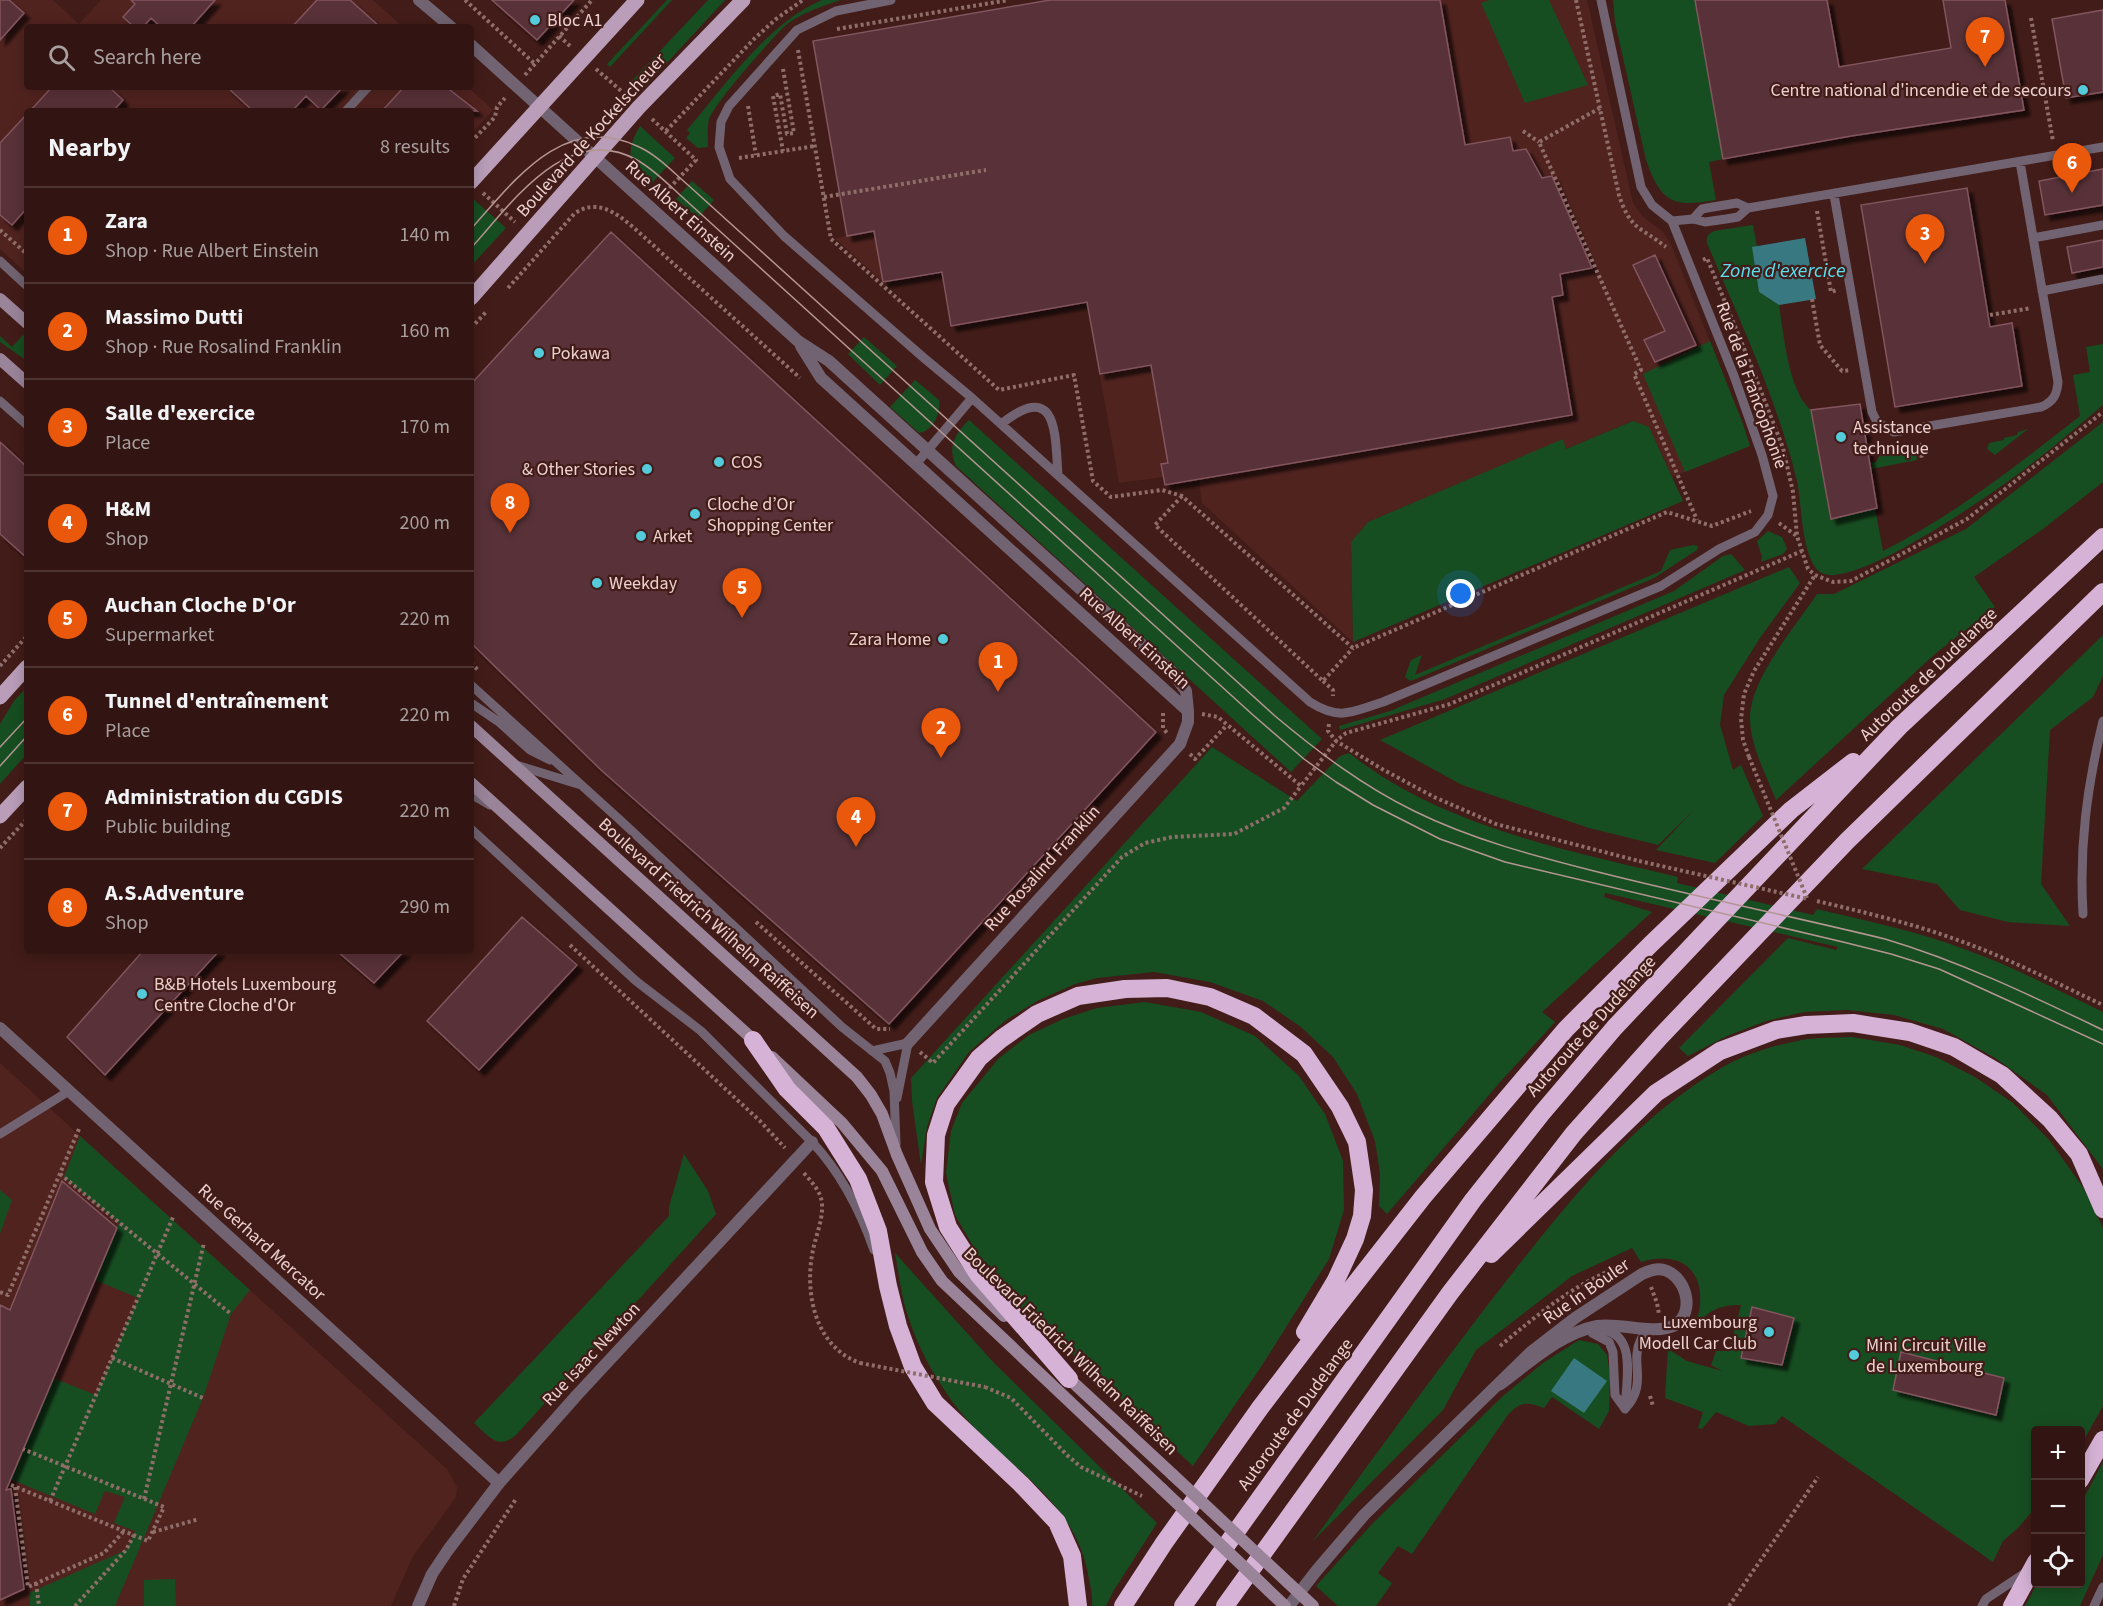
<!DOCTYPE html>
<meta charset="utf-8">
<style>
:root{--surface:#321512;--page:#3a1e1b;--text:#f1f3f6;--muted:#a89f9f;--line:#4d3432;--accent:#ea580c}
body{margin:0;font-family:"Source Sans 3",sans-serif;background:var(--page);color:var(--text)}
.controls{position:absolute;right:18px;bottom:18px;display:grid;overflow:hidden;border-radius:6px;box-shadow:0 3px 15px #0003}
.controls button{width:54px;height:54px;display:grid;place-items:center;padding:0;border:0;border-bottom:2px solid var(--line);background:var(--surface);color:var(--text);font:30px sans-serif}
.you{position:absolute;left:1461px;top:594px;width:21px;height:21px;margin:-15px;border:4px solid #fff;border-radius:50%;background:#1a73e8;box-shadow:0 0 0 9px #1a73e833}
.badge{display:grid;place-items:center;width:39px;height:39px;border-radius:50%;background:var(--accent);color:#fff;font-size:20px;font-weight:700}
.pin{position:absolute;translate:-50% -50px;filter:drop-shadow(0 2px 3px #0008)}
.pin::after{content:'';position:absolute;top:32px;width:21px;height:18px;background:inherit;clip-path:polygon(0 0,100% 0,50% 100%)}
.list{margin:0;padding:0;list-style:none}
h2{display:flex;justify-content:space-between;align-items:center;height:78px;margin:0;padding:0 24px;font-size:26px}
h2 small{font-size:20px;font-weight:400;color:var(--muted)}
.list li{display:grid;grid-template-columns:39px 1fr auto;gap:18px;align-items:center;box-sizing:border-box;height:96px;padding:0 24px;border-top:2px solid var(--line)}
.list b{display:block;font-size:22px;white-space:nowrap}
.list p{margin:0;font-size:20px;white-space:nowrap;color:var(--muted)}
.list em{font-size:20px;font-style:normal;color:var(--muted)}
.icon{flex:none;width:33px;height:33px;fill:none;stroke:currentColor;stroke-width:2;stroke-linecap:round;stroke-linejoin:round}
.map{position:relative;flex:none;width:2103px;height:1606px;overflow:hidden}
.search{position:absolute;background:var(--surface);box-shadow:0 3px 15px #0003;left:24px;top:24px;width:450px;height:66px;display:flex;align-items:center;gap:15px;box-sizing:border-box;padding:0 21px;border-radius:6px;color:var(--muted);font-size:22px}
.panel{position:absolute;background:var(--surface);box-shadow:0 3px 15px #0003;left:24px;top:108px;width:450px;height:846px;border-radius:6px}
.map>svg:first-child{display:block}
.built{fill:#51231f}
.green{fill:#174e21}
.water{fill:#387981}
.building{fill:#593039;stroke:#82555e;stroke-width:1.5;filter:url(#shadow)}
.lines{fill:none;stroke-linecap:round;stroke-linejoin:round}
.path{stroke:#8f6e6a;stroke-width:4;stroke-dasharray:3 3;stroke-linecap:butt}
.service{stroke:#716371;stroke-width:9}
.minor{stroke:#716371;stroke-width:12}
.secondary{stroke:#9a849a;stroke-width:12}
.primary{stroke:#b99db9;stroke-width:15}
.motorway{stroke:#d6b3d6;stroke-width:18}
.tram{stroke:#b59693;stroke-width:1.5}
.path-bridge{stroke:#8f6e6a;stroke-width:4;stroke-dasharray:3 3;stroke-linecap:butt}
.secondary-bridge{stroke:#9a849a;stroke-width:12}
.poi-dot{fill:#53cbda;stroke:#421c18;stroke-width:2}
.labels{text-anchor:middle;stroke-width:4.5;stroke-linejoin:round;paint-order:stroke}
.poi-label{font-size:18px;fill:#ecd1ce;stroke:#421c18;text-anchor:start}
.street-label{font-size:18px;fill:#ecd1ce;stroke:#421c18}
.water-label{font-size:20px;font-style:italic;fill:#59e0f1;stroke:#421c18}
</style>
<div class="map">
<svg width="2103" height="1606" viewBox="0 0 2103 1606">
<defs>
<filter id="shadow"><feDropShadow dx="5.5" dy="5.5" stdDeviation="1.5" flood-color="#0009"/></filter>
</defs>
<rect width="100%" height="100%" fill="#421c18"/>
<path class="built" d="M0,0H53L79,24L101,0H373L403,27H27V87H468L493,110L471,134V111H27V274L0,249Z
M1050,0H1587L1633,203L1642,216L1663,232L1671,244L1743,424L1750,446L1672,477L1649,427L1632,421L1566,449L1562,440L1368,522L1351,542L1353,642L1202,503L1199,480L1165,485L1163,477L1119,483L1087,302L951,326L941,272L883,282L835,238L847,236Z
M0,1063L448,1470L457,1487L456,1497L412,1558L391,1606H0Z"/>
<path class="green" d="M667,0H672L610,67L607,64Z
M708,0H725L639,93L629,84Z
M822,0H841C825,5 799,14 786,25C771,39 716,101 709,119C707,127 708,138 708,147L698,148L686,138L690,133L687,130C725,85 768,23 822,0Z
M1490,0H1549L1588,85L1525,103L1481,3Z
M1613,0H1695L1723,159L1709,162L1716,200C1672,208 1661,202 1646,160L1615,22Z
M640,126L675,158L648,187C628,168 625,150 640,126Z
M692,181L714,200L698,218L676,199Z
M471,197L506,228L471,266Z
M1753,225L1757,247H1753L1759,292L1779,305C1784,335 1788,391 1811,410L1831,518L1875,509L1883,551C1955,515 2017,465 2080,416L2073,375L2090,372L2086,347L2103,344V405C2070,433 2036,462 2000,487C1973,506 1848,592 1820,572C1801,558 1802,503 1797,481C1777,399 1740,321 1707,243C1706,236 1708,234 1714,231Z
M23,335L27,339V361L0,342V336L12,347Z
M864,337L897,366L880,385L848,354Z
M1710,341L1743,424L1750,446L1685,472L1643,374Z
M915,380L939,400C941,414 933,431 919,433L890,407Z
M969,420L1322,739L1291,772L956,466C947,447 955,434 969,420Z
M1633,421L1649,427L1683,501L1353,642L1351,542L1368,522L1563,439L1566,449Z
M2103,422V482L2043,529L1974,577L1995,607L1936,653L1776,800C1766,775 1751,747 1750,720C1749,680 1795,627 1817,594H1834L1966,529Z
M2028,429L1995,455L1987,449L1989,443L2004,440V438L2017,435L2018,432Z
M1906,451L1910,455L1916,454L1917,460L1871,469L1870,463L1876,462L1880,455Z
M1768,531L1782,537L1787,549L1783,554L1761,562L1762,557L1757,541Z
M1693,545L1698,546L1697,550L1654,578L1416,679L1410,681L1405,677L1411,660L1422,655L1415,675L1661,571L1670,550Z
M1731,554L1745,570L1445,699L1340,730L1339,726L1390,711L1674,591L1723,556Z
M1789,567L1800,583L1760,638L1724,695L1720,725L1733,770L1741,765L1763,816L1715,863L1656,850L1695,809L1658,845L1589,828L1462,785L1380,740Z
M2103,635V676L2093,697L2050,730L2041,884L2070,926L2008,922L1960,910L1937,884L1862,869Z
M27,687V754L0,784V724L14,701Z
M1212,747L1297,801L1340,756L1349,753C1443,827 1566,850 1678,877L1677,883L1813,915L1817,909C1867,921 1916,931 1964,949C2012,966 2057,990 2103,1012V1169L2047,1095L1995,1058L1943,1029L1894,1015L1847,1010L1804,1012L1766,1021L1727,1036L1688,1056L1679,1048L1788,938L1836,950L1838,947L1605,893L1604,897L1652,912L1542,1012L1555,1022L1501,1081L1387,1214L1379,1206L1380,1173L1375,1141L1357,1094L1333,1057L1301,1027L1263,1001L1210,982L1154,972L1097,978L1075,984L1039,1000L1006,1020L969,1052L937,1098L927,1127L921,1165L912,1101L911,1078Z
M1145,1002L1201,1012L1255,1036L1299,1076L1325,1114L1343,1161L1344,1210L1329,1259L1261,1367L1193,1466L1018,1304L984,1265L955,1215L946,1173L951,1131L962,1103L999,1058L1029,1035L1063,1019L1097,1008Z
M1852,1037L1900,1045L1936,1057L1975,1077L2013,1103L2050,1141L2084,1189L2103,1228V1406L2081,1445L2080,1430H2036L2035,1508L2019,1527L2003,1541L1993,1562L1782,1416L1775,1424L1749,1426L1716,1412L1702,1429L1698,1428L1703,1412L1665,1398L1668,1349L1687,1361L1722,1371L1711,1365L1716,1351H1729L1741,1305C1720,1305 1709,1310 1695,1326C1711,1282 1690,1247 1641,1262L1632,1248L1572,1276L1476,1350L1443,1410L1312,1542C1376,1454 1440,1366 1507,1280C1569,1201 1633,1120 1721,1068C1745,1054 1775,1045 1802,1040C1818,1037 1836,1038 1852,1037Z
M80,1136L250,1290L231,1314L203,1398L115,1606H30L29,1593L126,1550L135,1531L114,1523L125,1497L105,1491L95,1514L10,1479L53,1378L96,1395L138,1298L95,1280L119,1223L64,1177Z
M684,1154L708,1191L716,1214L517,1434C498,1451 490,1437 474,1423L669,1216V1207Z
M0,1190L12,1200L0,1234Z
M895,1253L994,1363L1157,1523L1114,1590L1106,1606H1092C1093,1595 1090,1585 1088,1574C1073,1493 996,1463 952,1401C933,1374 918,1348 908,1316C901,1296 899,1274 895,1253Z
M1579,1340L1598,1344L1607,1355L1610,1375L1609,1411L1599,1429L1552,1397L1544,1408C1525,1401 1520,1402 1507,1416L1412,1554L1398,1546L1378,1573L1392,1583L1376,1606H1338L1316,1586L1372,1524L1503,1396L1543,1363Z
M2103,1462V1555L2080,1606H2025L2037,1584H2080L2081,1503Z
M175,1579L176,1606H144V1580Z"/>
<path class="water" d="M1805,238L1816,299L1779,305L1759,292L1752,247Z
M1574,1358L1607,1381L1584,1413L1551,1391Z"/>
<path class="building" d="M0,0H9L24,13L0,40Z
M131,0H215L191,27H161L151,18L143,27H134L123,17L135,4Z
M317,0H350L380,27H292Z
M492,0H574L537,40Z
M1050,0H1440L1465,145L1510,137L1513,151L1526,149L1542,178L1552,176L1592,268L1560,274L1563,295L1552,297L1572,415L1165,485L1161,464L1168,463L1151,365L1100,374L1087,302L951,326L942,272L883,282L874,231L847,236L813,41Z
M1695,0H1827L1839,67L1951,48L1943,0H2005L2024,110L1851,136L1723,159Z
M2103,10V92L2066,98L2052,19Z
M52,87H109L123,100L113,111H30Z
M227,87H343L321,110L306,96L292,111H253Z
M404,87H446L477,111H382Z
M27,114V208L12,225L0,215V143Z
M2103,169V205L2045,215L2039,181Z
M1967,188L1990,327L2012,323L2022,386L1895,407L1861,205Z
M611,232L1156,732L889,1024L601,770L471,643V384Z
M2103,240V267L2072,273L2067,247Z
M1655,255L1696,345L1655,362L1644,340L1665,331L1633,265Z
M1860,404L1877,508L1831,519L1811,410Z
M0,442L27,467V558L0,534Z
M522,917L577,965L479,1070L427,1021Z
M143,951H219L105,1075L67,1037Z
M337,951H404L374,983Z
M62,1181L117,1228L6,1490L11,1489L24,1589L0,1600V1305L10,1310Z
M1752,1307L1794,1318L1782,1365L1741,1358Z
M1901,1352L2004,1378L1996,1415L1893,1390Z"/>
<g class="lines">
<path class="path" d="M465,0L535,64
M1576,0L1619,195C1630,230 1641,227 1666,247
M2031,18L2053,141
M837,29L1008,0
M559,36L570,46
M798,50L831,239L999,390L1074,375L1093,481L1111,497L1162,490L1182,496L1353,648L1667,512L1712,526L1751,511
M596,69L627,96
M783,69L794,133L787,134L780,94L773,96L783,151
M525,75L592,0
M748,106L756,155
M1600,108L1539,142L1641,370L1634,374L1697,520
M652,119L696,160L662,196
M666,131L754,39L776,19L803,0
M1523,131L1539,142
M471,142L495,117L497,107L505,98
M739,158L815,146
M483,193L515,222
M824,197L986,170
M1817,211L1831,292L1837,290
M0,230L27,254
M1703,260L1707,258L1752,368L1783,448L1793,492L1797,536
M508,288L574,214C596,198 615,212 633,227L800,378
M1812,299L1820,345L1842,371L1851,370
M1990,315L2031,308
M471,328L487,311
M1919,443L1922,459
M1182,496L1155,525L1323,681L1353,648
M1779,523L1797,536L1808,569L1815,575L1833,582L1851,581L1967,519L2103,412
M471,663L479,671
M0,666L27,636
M1323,681L1333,690V696
M1163,713V728L1167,733
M1202,714L1218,717L1301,786L1336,741L1382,769L1434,797L1496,824L1639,861
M1329,724L1328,731L1336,741L1346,733L1450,704L1802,551
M1190,754L1195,759L1227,725
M1749,757L1743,740L1741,719L1744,694L1754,671L1815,575
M0,848L27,819
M1817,901C1863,912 1910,923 1955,939C2006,957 2054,982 2103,1005
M756,922L876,1029H890
M570,945L760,1121L785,1148
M920,1052L933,1063L1122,857L1145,843L1172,837L1234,834L1284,808L1301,786
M804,1173C812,1183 821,1191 822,1204C823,1220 816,1235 813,1250C804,1293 815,1347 860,1363
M60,1174L231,1314
M1651,1287L1657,1303L1659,1314
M0,1292L8,1295L79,1129
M1500,1346C1540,1313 1572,1285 1621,1266
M112,1358L203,1398
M985,1387L1011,1398L1068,1456L1081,1467L1142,1496
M1650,1396L1653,1406
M11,1485L148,1541L164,1507L23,1449
M15,1487L28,1587L104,1553L123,1532
M144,1499L204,1243
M50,1501L174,1215
M153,1532L199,1519
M36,1583L39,1606
M75,1606L126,1550L134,1535
M454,1606L463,1579L516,1499
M1729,1606L1818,1477"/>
<path class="service" d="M891,0L836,11L797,30L729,106L721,122L719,147L730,179L784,236L924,358L972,398L1310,702C1340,721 1352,712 1383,702L1661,586L1719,549L1755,532L1768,515L1773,496L1762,455L1734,376L1672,221L1652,205L1641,187L1601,0
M346,111L368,87
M1834,195L1872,412L1877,422L1894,432L2041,407C2053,402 2057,395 2058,382L2020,162
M1693,219L1702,209L1707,208L1737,203L1748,208
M1672,221L1693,219L1705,222L1726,219L1738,217L1748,208L2103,147
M2033,238L2103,225
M0,261L27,286
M2042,291L2103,279
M0,401L27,425
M1001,424C1058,379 1055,434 1058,475
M916,464L972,398
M471,685L620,820L842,1027L885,1061L890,1073L894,1091L896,1144
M471,703L499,722L530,750L550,760
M516,765L581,785
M471,794L490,805
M471,829L636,981L701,1031L812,1142C841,1173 860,1210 874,1250
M2083,914C2079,847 2087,786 2103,721
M872,1051L908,1043L897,1098
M0,1134L69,1091
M1596,1330C1639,1328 1626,1381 1625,1409
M1592,1333L1609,1342L1613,1352L1615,1395L1625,1409
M1625,1409C1649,1383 1629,1363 1641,1339C1643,1335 1647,1332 1650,1328
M1982,1606L1986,1599L2025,1573
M2094,1606L2103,1587"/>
<path class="minor" d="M419,0L451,27
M471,45L798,341L829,361L1173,673L1186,691L1188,711V722L1180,744L908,1043
M801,346L821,378L1188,711
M0,1028L499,1483
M418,1606L432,1574L448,1550L499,1483L577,1395L812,1142
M1289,1606L1317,1570L1364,1515L1531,1352L1575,1318L1642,1274C1649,1271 1656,1268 1664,1270C1686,1276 1696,1312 1675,1325C1656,1336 1619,1322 1597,1326C1561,1333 1528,1364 1499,1385"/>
<path class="secondary" d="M0,299L27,323
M0,359L27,383
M471,726L857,1077L871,1095L882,1114L897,1155L930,1229L959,1272L1004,1316
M471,783L759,1045
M772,1057L842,1123L882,1171L922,1252L942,1281L1162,1489
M1064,1374L1173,1475"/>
<path class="primary" d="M471,182L637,0
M471,298L639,107L743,0
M0,697L27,667
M0,816L27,787"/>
<path class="motorway" d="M753,1040L787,1089L826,1128L858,1179L878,1231L888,1286L898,1326L913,1367L935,1403L1021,1484L1057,1522L1072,1556L1078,1606
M1491,1254L1656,1093L1720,1051L1776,1030L1806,1025L1853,1023L1910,1032L1954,1047L2002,1075L2050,1119L2079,1154L2103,1209
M1069,1379L978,1274L948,1227L934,1182L936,1135L946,1104L979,1058L1001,1039L1037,1014L1078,996L1125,989L1167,988L1210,997L1254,1016L1304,1054L1340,1107L1357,1142L1364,1190L1362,1216L1355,1239L1336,1280L1305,1332
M2080,1480L2103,1440
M1123,1606L1164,1543L1260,1408L1323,1325L1423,1197L1566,1029L1651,944L1791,810L1853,762
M1183,1606L1473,1200L1542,1113L1615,1027L1899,727L2103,537
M1225,1606L1450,1293L1574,1133L1660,1037L1847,841L2103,592
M2012,1606L2036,1562"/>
<path class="tram" d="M471,229C514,181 563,112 637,146C656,154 672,171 688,185L1275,716C1318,752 1363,786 1414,811C1473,840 1535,856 1598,872C1693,896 1790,916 1885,939C1962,962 2032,996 2103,1030
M471,248C512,203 567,121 637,160C653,169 667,183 680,195L1253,715L1304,759L1336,782L1373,805L1440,839L1505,862L1843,942L1891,954L1939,969L2103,1044
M0,747L27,718
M0,766L27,736"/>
<path class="path-bridge" d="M1749,757L1807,898
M1639,861L1808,899
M860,1363L985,1387"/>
<path class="secondary-bridge" d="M1173,1475L1313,1606
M1162,1489L1285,1606"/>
</g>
<g class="poi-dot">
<circle cx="535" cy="20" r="6"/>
<circle cx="2083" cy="90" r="6"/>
<circle cx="539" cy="353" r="6"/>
<circle cx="1841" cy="437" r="6"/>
<circle cx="719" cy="462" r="6"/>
<circle cx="647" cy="469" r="6"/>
<circle cx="695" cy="514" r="6"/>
<circle cx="641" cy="536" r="6"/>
<circle cx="597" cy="583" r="6"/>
<circle cx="943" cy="639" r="6"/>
<circle cx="142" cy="994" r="6"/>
<circle cx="1769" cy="1332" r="6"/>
<circle cx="1854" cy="1355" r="6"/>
</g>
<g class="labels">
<g class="poi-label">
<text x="547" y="26">Bloc A1</text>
<text x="2071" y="96" text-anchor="end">Centre national d'incendie et de secours</text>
<text x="551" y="359">Pokawa</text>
<text x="1853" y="433">Assistance<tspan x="1853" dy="21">technique</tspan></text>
<text x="731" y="468">COS</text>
<text x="635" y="475" text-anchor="end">&amp; Other Stories</text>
<text x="707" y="510">Cloche d’Or<tspan x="707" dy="21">Shopping Center</tspan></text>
<text x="653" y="542">Arket</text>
<text x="609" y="589">Weekday</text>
<text x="931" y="645" text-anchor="end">Zara Home</text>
<text x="154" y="990">B&amp;B Hotels Luxembourg<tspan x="154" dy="21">Centre Cloche d'Or</tspan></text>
<text x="1757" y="1328" text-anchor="end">Luxembourg<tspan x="1757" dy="21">Modell Car Club</tspan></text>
<text x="1866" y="1351">Mini Circuit Ville<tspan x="1866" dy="21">de Luxembourg</tspan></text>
</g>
<g class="street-label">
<text transform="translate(591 135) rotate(-48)" y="6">Boulevard de Kockelscheuer</text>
<text transform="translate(681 211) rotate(42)" y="6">Rue Albert Einstein</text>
<text transform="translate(1752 385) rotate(70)" y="6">Rue de la Francophonie</text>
<text transform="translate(1135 638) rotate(42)" y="6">Rue Albert Einstein</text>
<text transform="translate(1928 674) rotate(-44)" y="6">Autoroute de Dudelange</text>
<text transform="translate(1042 868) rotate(-48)" y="6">Rue Rosalind Franklin</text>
<text transform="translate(709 918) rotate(42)" y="6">Boulevard Friedrich Wilhelm Raiffeisen</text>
<text transform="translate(1591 1026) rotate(-48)" y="6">Autoroute de Dudelange</text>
<text transform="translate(262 1242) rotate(42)" y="6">Rue Gerhard Mercator</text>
<text transform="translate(1586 1291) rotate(-35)" y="6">Rue In Bouler</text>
<text transform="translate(1071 1351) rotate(44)" y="6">Boulevard Friedrich Wilhelm Raiffeisen</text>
<text transform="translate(591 1354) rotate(-47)" y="6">Rue Isaac Newton</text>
<text transform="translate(1295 1414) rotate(-54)" y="6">Autoroute de Dudelange</text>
</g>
<g class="water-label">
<text x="1783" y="277">Zone d'exercice</text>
</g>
</g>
</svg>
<div class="controls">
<button>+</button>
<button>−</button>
<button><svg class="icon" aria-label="locate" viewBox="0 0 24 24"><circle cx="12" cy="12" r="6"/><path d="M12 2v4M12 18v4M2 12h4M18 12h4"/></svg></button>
</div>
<div class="you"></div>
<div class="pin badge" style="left:998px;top:692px">1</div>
<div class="pin badge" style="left:941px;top:758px">2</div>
<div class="pin badge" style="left:1925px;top:264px">3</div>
<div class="pin badge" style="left:856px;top:847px">4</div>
<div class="pin badge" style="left:742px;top:618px">5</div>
<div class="pin badge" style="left:2072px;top:193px">6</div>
<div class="pin badge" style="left:1985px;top:67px">7</div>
<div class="pin badge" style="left:510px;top:533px">8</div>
<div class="search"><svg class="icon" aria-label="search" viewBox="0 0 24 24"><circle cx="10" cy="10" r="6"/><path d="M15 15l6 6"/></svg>Search here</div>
<section class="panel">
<h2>Nearby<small>8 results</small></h2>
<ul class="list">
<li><span class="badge">1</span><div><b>Zara</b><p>Shop · Rue Albert Einstein</p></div><em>140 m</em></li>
<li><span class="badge">2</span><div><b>Massimo Dutti</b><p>Shop · Rue Rosalind Franklin</p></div><em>160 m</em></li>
<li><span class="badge">3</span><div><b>Salle d'exercice</b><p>Place</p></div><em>170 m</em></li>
<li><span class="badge">4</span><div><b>H&amp;M</b><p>Shop</p></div><em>200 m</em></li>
<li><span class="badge">5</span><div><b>Auchan Cloche D'Or</b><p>Supermarket</p></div><em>220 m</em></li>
<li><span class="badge">6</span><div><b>Tunnel d'entraînement</b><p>Place</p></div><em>220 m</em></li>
<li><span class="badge">7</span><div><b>Administration du CGDIS</b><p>Public building</p></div><em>220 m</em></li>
<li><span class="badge">8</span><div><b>A.S.Adventure</b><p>Shop</p></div><em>290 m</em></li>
</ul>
</section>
</div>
